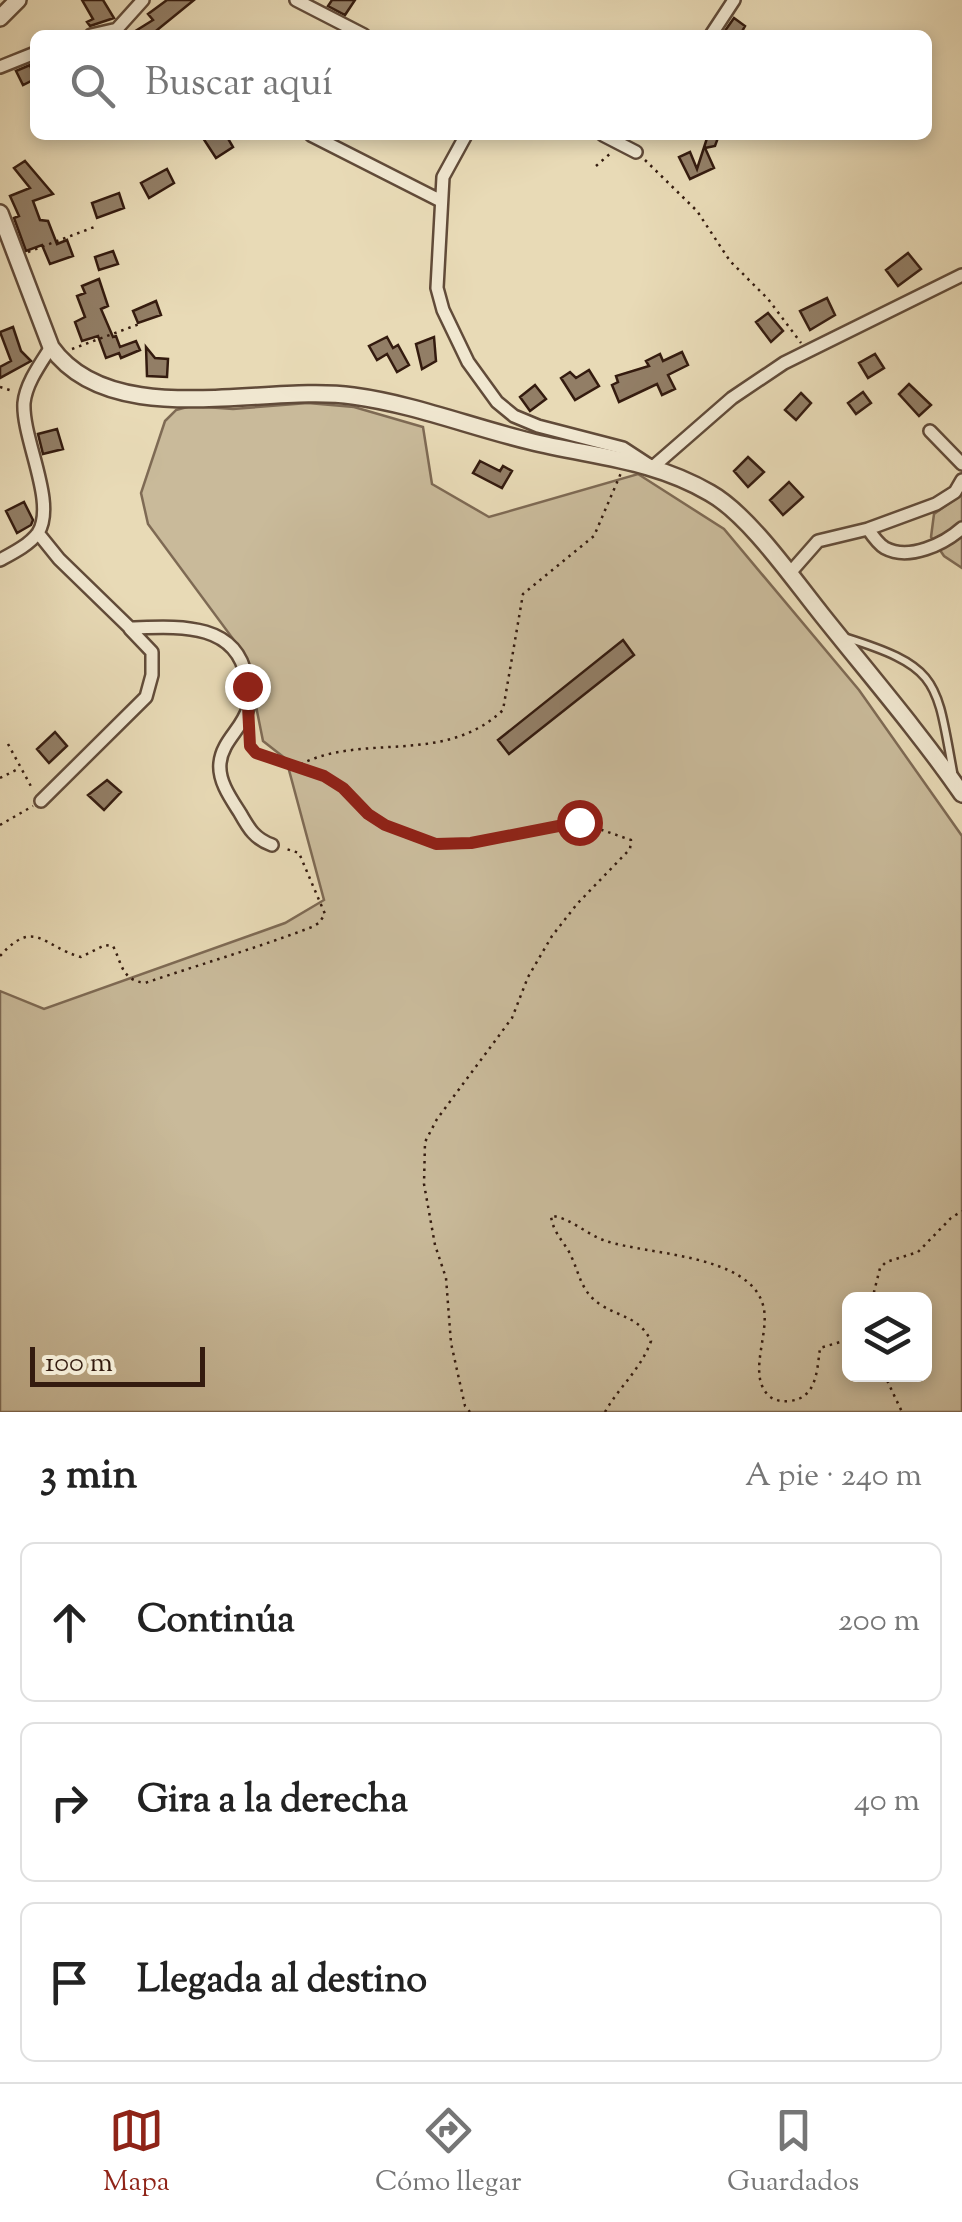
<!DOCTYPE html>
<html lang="es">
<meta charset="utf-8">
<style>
:root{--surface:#fff;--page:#f2f2f2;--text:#222;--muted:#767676;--line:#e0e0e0;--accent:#8f2418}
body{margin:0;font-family:"Sorts Mill Goudy",serif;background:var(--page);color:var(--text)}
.controls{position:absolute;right:30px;bottom:30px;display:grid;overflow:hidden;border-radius:15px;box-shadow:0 5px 15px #0003}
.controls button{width:90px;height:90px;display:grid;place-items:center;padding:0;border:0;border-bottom:2px solid var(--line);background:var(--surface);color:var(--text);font:50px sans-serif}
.scale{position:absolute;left:30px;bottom:25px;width:175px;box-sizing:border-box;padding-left:10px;border:5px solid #341b0f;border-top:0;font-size:28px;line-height:35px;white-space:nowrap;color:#341b0f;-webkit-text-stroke:8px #f0e7d0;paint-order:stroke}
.stop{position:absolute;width:30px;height:30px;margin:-22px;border:8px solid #8f2418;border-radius:50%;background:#fff}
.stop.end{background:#8f2418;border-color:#fff;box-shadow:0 2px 10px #0008}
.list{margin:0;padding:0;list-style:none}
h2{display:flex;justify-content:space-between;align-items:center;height:130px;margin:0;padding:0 40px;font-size:42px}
h2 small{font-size:32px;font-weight:400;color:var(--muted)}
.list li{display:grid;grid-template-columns:65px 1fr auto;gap:30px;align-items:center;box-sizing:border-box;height:160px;margin:0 20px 20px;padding:0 20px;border:2px solid var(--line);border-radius:15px}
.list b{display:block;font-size:38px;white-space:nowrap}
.list em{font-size:32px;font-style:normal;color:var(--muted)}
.icon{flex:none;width:55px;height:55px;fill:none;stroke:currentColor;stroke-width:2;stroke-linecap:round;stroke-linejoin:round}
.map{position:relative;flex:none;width:962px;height:1412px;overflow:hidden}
.search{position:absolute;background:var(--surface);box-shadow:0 5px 15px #0003;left:30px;right:30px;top:30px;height:110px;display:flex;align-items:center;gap:25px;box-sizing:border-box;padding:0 35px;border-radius:15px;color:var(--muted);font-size:38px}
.sheet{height:670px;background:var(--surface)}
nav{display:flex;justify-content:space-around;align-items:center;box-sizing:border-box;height:140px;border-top:2px solid var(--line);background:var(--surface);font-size:28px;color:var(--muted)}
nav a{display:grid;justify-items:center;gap:5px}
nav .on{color:var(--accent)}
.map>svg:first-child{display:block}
.green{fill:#c9ba9a;stroke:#7e6a54;stroke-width:2.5;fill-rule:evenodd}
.building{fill:#927e66;stroke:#341b0f;stroke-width:2.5}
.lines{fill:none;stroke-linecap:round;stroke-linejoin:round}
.service-casing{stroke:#614b39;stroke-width:11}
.minor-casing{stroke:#614b39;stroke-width:16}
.tertiary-casing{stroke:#614b39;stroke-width:20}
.path{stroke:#341b0f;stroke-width:2.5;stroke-dasharray:2.5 5;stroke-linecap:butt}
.service{stroke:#f0e7d0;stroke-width:6}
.minor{stroke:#f0e7d0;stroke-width:11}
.tertiary{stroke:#f0e7d0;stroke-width:15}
.route{stroke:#8f2418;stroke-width:12}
</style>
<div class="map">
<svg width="962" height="1412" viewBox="0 0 962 1412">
<rect width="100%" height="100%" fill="#e8dab6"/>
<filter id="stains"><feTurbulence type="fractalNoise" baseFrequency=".002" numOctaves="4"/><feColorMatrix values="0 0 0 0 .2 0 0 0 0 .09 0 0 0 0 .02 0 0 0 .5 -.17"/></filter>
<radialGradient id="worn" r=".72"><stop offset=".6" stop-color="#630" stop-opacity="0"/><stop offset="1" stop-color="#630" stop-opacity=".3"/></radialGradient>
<path class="green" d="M308,403L354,407L423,427L432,484L489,517L638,474L724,529L859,690L962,836V1412H0V991L44,1009L285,923L324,900L286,759L263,741L248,666L242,651L148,524L141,493L165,421L176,410L191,406L233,409ZM850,1300H924V1374H850Z
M962,494V568L944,556L931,537L934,514Z"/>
<path class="building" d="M82,0H103L114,18L90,26L87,22L93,19Z
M167,0H194L151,35H129L153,20L148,14Z
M332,0H355L345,15L328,6Z
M734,18L745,26L740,35H722Z
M30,65L31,68L35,66V79L23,85L16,71Z
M201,135H226L233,147L216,158Z
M708,135H719L715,146L705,148L714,168L690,179L679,157L690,152L697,169Z
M25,161L53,194L33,201L40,220L48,221L57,244L67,240L73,256L50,264L42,245L26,251L14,218L19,216L10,196L30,188L14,168Z
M167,169L174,183L149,198L141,183Z
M119,193L124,208L97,218L92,203Z
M113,251L118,264L99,270L95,257Z
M908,253L921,269L898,286L886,270Z
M99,279L108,306L101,309L113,337L116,336L120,347L136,341L140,350L121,358L119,353L106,358L98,336L82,341L75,322L85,317L77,296L85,293L82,286Z
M827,298L835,315L810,330L800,311Z
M156,301L161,315L138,323L133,311Z
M768,313L783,331L771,342L756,322Z
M13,327L21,351L31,361L0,378V367L11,361L0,332Z
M387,337L393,348L398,345L409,365L397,372L387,354L377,360L369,346Z
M434,337L436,361L422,369L416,344Z
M146,347L155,358L168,359L167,377L147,376Z
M682,352L688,365L668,375L675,389L662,395L657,384L619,402L612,385L618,382L616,376L649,366L646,361L660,354L663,361Z
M875,354L884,368L868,378L859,363Z
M589,370L599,386L575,400L561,378L570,372L576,378Z
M909,384L931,405L919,416L899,394Z
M535,385L546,399L530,411L520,397Z
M863,392L871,403L856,414L848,403Z
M801,393L811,403L796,420L785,410Z
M57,429L63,449L43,454L38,434Z
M748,457L764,472L748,487L734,471Z
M480,461L500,471L503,466L512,471L502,488L473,473Z
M789,482L803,497L783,515L770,500Z
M24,502L33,520L31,525L17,533L6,511Z
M623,640L634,655L509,754L498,740Z
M55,732L67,746L49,763L37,749Z
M107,780L121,792L104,810L88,795Z"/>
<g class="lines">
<defs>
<path id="service" d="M844,637C940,667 936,680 953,772"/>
<path id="minor" d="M296,0L364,35
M116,30L143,0
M91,35L113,30L120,35
M711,35L734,0
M0,67L35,53
M311,135L441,201
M466,135L443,177L437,288L443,310L468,362L497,402L514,416L538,426L623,448L649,465
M603,135L636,152
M930,431L962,464
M654,466L732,398L784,363L962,275
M868,529C872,535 878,544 885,548C909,561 944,544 962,528
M38,533L59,559L130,628C173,627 236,620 246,677C247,686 251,699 248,708C243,728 222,741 220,763C218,781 231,799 240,813C249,829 255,839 272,845
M0,560C13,553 29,545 38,533C57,503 22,439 24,403C26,383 41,363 51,347
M789,574L818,541L868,529L936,504L955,492L962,480
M41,801L146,697L152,675V652L130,629"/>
<path id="tertiary" d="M0,18L18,0
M0,213L51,347C112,433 266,383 353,396C413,404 471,427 529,441C593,457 652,459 710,493C749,515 793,579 822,615C869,674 919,732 962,794"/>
</defs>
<use href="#service" class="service-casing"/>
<use href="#minor" class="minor-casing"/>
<use href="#tertiary" class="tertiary-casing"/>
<path class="path" d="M645,160L697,211L730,261L768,299L801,343
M596,166L612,152
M28,252L97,226
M72,349L142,323
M0,387L13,391
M250,733C251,758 275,764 297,766C362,731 443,767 503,710L523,594L594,536L621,473
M8,744L33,790
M297,766L343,788L368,813L385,825L435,844L471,843L579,822L631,840L630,849L577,904L552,936L528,977L512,1018L437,1119L425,1142L424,1184L435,1245L446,1278L451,1343L465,1406L470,1412
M0,778L18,769
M0,825L33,806
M0,956C35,917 43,947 81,957L105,945L113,946C122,963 121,980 145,983C201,964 257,948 312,927L319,923L325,914L299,853L283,848
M872,1300L880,1268L886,1262L918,1252L951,1218L962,1211
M884,1374L902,1412
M605,1412C619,1387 641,1369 651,1341C639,1317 622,1318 601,1305C582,1293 580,1276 572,1258C566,1243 553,1234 551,1216C570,1217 587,1235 606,1241C648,1255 749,1254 763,1305C771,1332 747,1373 768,1395C773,1400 781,1402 789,1401C817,1399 817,1370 820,1348L850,1339"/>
<use href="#service" class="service"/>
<use href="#minor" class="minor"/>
<use href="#tertiary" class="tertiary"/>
</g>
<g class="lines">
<path class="route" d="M247,686L250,746L256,753L324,776L343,788L368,814L385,825L436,844L471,843L579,822"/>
</g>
<rect width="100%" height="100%" filter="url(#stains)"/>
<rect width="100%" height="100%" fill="url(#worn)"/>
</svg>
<div class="controls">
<button><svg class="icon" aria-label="layers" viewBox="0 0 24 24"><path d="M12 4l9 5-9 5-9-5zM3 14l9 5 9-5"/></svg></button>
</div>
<div class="scale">100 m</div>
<div class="stop" style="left:579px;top:822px"></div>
<div class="stop end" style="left:247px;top:686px"></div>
<div class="search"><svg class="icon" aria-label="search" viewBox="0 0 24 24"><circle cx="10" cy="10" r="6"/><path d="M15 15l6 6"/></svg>Buscar aquí</div>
</div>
<section class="sheet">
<h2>3 min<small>A pie · 240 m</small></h2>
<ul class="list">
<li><svg class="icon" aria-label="ahead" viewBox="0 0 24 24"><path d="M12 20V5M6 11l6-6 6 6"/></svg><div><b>Continúa</b></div><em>200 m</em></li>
<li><svg class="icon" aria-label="right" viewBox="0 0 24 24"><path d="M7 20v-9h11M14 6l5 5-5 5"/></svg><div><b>Gira a la derecha</b></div><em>40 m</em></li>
<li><svg class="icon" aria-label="arrive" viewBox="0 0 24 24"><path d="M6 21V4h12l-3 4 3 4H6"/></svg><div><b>Llegada al destino</b></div></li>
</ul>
</section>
<nav>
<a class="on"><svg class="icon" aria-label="map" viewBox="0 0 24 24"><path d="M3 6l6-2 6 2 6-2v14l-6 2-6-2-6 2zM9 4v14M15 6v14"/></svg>Mapa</a>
<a><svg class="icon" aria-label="directions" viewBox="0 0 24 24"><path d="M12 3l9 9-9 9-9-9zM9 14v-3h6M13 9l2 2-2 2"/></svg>Cómo llegar</a>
<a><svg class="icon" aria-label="saved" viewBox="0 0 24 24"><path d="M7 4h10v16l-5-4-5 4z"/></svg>Guardados</a>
</nav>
